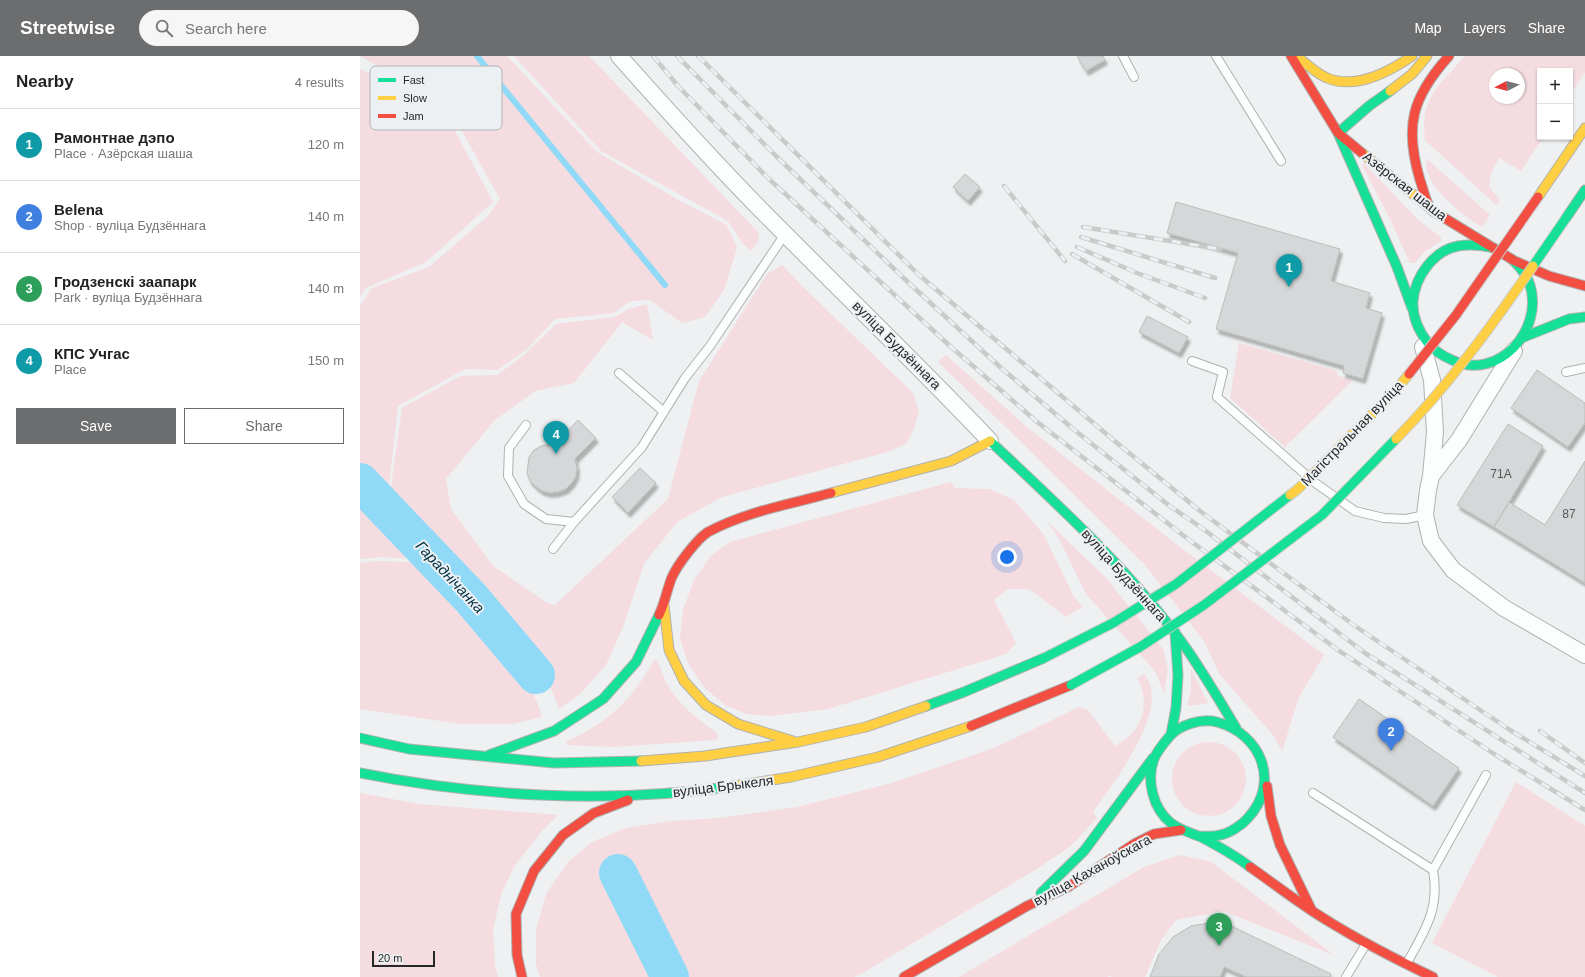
<!DOCTYPE html>
<meta charset="utf-8">
<style>
:root{--surface:#fff;--page:#f6f6f6;--text:#222;--muted:#767676;--line:#e0e0e0;--accent:#6c6d6e}
body{margin:0;font-family:Arial,sans-serif;background:var(--page);color:var(--text)}
.controls{position:absolute;right:12px;top:12px;display:grid;overflow:hidden;border-radius:0px;box-shadow:0 1px 3px #0004}
.controls button{width:36px;height:36px;display:grid;place-items:center;padding:0;border:0;border-bottom:1px solid var(--line);background:var(--surface);color:var(--text);font:20px sans-serif}
.compass{position:absolute;left:1129px;top:12px;width:36px;height:36px;border-radius:50%;background:var(--surface);box-shadow:0 1px 3px #0004;rotate:263deg}
.scale{position:absolute;left:12px;bottom:10px;width:63px;box-sizing:border-box;padding-left:4px;border:2px solid #262728;border-top:0;font-size:11px;line-height:14px;white-space:nowrap;color:#262728;-webkit-text-stroke:3px #edf0f2;paint-order:stroke}
.you{position:absolute;left:647px;top:501px;width:14px;height:14px;margin:-10px;border:3px solid #fff;border-radius:50%;background:#1a73e8;box-shadow:0 0 0 6px #1a73e833}
.badge{display:grid;place-items:center;width:26px;height:26px;border-radius:50%;background:var(--accent);color:#fff;font-size:13px;font-weight:700}
.pin{position:absolute;translate:-50% -33px;filter:drop-shadow(0 1px 2px #0008)}
.pin::after{content:'';position:absolute;top:21px;width:14px;height:12px;background:inherit;clip-path:polygon(0 0,100% 0,50% 100%)}
.list{margin:0;padding:0;list-style:none}
h2{display:flex;justify-content:space-between;align-items:center;height:52px;margin:0;padding:0 16px;font-size:17px}
h2 small{font-size:13px;font-weight:400;color:var(--muted)}
.list li{display:grid;grid-template-columns:26px 1fr auto;gap:12px;align-items:center;box-sizing:border-box;height:72px;padding:0 16px;border-top:1px solid var(--line)}
.list b{display:block;font-size:15px;white-space:nowrap}
.list p{margin:0;font-size:13px;white-space:nowrap;color:var(--muted)}
.list em{font-size:13px;font-style:normal;color:var(--muted)}
.actions{display:flex;gap:8px;padding:12px 16px}
.actions a{flex:1;padding:9px 0;border:1px solid var(--accent);border-radius:0px;text-align:center;font-size:14px;color:var(--accent)}
.actions .main{background:var(--accent);color:#fff}
.icon{flex:none;width:22px;height:22px;fill:none;stroke:currentColor;stroke-width:2;stroke-linecap:round;stroke-linejoin:round}
.map{position:relative;flex:none;width:1225px;height:921px;overflow:hidden}
header{display:flex;align-items:center;gap:24px;box-sizing:border-box;height:56px;padding:0 20px;background:var(--accent);color:#fff}
header strong{font-size:19px}
nav{display:flex;gap:22px;margin-inline-start:auto;font-size:14px}
.search{width:280px;height:36px;background:var(--page);display:flex;align-items:center;gap:10px;box-sizing:border-box;padding:0 14px;border-radius:22px;color:var(--muted);font-size:15px}
main{display:flex}
aside{flex:1;background:var(--surface)}
.map>svg:first-child{display:block}
.green{fill:#f4dce0;fill-rule:evenodd}
.lines{fill:none;stroke-linecap:round;stroke-linejoin:round}
.stream{stroke:#90daf8;stroke-width:6}
.river{stroke:#90daf8;stroke-width:38}
.building{fill:#d6d7d8;stroke:#bbbdbd;filter:url(#shadow)}
.lane-casing{stroke:#b0b2b2;stroke-width:10}
.street-casing{stroke:#b0b2b2;stroke-width:18}
.fast-casing{stroke:#b0b2b2;stroke-width:11}
.slow-casing{stroke:#b0b2b2;stroke-width:11}
.jam-casing{stroke:#b0b2b2;stroke-width:11}
.lane{stroke:#fcfdfd;stroke-width:8}
.street{stroke:#fcfdfd;stroke-width:16}
.fast{stroke:#16e098;stroke-width:9}
.slow{stroke:#ffcf43;stroke-width:9}
.jam{stroke:#f24e42;stroke-width:9}
.rail-casing{stroke:#c9caca;stroke-width:4.5}
.rail{stroke:#edf0f2;stroke-width:3;stroke-dasharray:9;stroke-linecap:butt}
.fast-bridge-casing{stroke:#c9cacb;stroke-width:11;stroke-linecap:butt}
.slow-bridge-casing{stroke:#c9cacb;stroke-width:11;stroke-linecap:butt}
.jam-bridge-casing{stroke:#c9cacb;stroke-width:11;stroke-linecap:butt}
.fast-bridge{stroke:#16e098;stroke-width:9}
.slow-bridge{stroke:#ffcf43;stroke-width:9}
.jam-bridge{stroke:#f24e42;stroke-width:9}
.labels{text-anchor:middle;stroke-width:4;stroke-linejoin:round;paint-order:stroke}
.number-label{font-size:12px;fill:#545556}
.street-label{font-size:14px;fill:#262728;stroke:#edf0f2}
.water-label{font-size:15px;font-style:italic;fill:#003041;stroke:#edf0f2}
.key{fill:#edf0f2;stroke:#b1b4b5;stroke-width:1}
.key-label{font-size:11px;fill:#262728}
</style>
<header>
<strong>Streetwise</strong>
<div class="search"><svg class="icon" aria-label="search" viewBox="0 0 24 24"><circle cx="10" cy="10" r="6"/><path d="M15 15l6 6"/></svg>Search here</div>
<nav><a>Map</a><a>Layers</a><a>Share</a></nav>
</header>
<main>
<aside>
<h2>Nearby<small>4 results</small></h2>
<ul class="list">
<li><span class="badge" style="background:#0f9aa8">1</span><div><b>Рамонтнае дэпо</b><p>Place · Азёрская шаша</p></div><em>120 m</em></li>
<li><span class="badge" style="background:#3f7fe0">2</span><div><b>Belena</b><p>Shop · вуліца Будзённага</p></div><em>140 m</em></li>
<li><span class="badge" style="background:#2e9e5b">3</span><div><b>Гродзенскі заапарк</b><p>Park · вуліца Будзённага</p></div><em>140 m</em></li>
<li><span class="badge" style="background:#0f9aa8">4</span><div><b>КПС Учгас</b><p>Place</p></div><em>150 m</em></li>
</ul>
<div class="actions"><a class="main">Save</a><a>Share</a></div>
</aside>
<div class="map">
<svg width="1225" height="921" viewBox="0 0 1225 921">
<defs>
<filter id="shadow"><feDropShadow dx="2.5" dy="4.5" stdDeviation="1" flood-color="#0004"/></filter>
</defs>
<rect width="100%" height="100%" fill="#eef0f1"/>
<path class="green" d="M0,0H147L237,96L320,145L367,169L377,192L364,234L345,261L322,267L290,244L270,245L254,257L195,263L167,293L138,314L105,313L38,350L29,429L0,408V250L12,232L69,211L128,160L140,143L89,52Z
M154,0H229L399,177L398,186L391,195L383,188L368,165L241,95Z
M1105,0H1225V16L1210,39V15H1180V81H1183L1161,115L1139,102L1131,117L1129,131L1140,144L1136,149L1065,84C1060,41 1079,30 1105,0ZM1135,18H1159V42H1135Z
M0,13L47,36L89,64L133,146L66,206L6,232L0,241Z
M1067,103L1130,159L1122,171C1104,161 1060,127 1067,103Z
M1004,107L1058,164L1081,181V185L1064,196L1055,207H1050L1030,163L1002,109Z
M422,209L443,231L553,337L559,355L554,373L546,388L527,396L362,441L317,466L284,508L263,571L246,609L221,637L199,653L185,618L132,551L24,444L31,430L42,352L100,320L137,319L163,300L196,268L255,261L269,253L287,248L293,284L262,266L214,327L175,335L134,365L86,423L91,453L133,510L187,547L195,549L308,443L339,325L407,218Z
M879,287L978,315L977,319L992,325L925,391L870,342Z
M586,299L668,372L816,488L964,599L939,641L922,695L913,679L860,619L844,585L785,509L653,378L578,306Z
M591,426L595,432L629,433L654,444L684,479L714,541L723,551L705,561L700,556L669,533H648L634,544L656,587L646,598L468,653L409,660L387,658L365,649L344,631L328,607L320,582L323,554L334,524L351,500L370,486Z
M0,450L50,503L22,501L0,503Z
M687,465L747,523L803,593L808,614L804,637L795,615L726,538L699,483Z
M16,505L50,506L100,547L163,616L177,646L182,661L152,668H101L0,653V507Z
M295,603C302,609 302,620 307,628C320,650 337,663 357,677L358,681L355,684L254,691L207,689L206,686C250,665 271,645 295,603Z
M831,613L848,647L827,650L831,635Z
M785,618C787,622 789,626 790,629C802,664 752,729 733,756L737,762L711,790L675,814L506,915L494,921H180L176,908V874L186,838L208,806L232,786L266,772L311,765L360,762L437,751L532,727L634,692L719,651L728,654L755,690C761,686 769,682 773,676C786,662 787,638 777,622Z
M812 723a37 37 0 1 1 74 0a37 37 0 1 1-74 0Z
M1156,726L1225,770V921H1138L1072,887Z
M0,737L59,748L198,759L183,774L155,809L141,838L133,874L135,909L138,921H0Z
M820,799L851,806L974,899L863,855L816,864L801,884L785,921H752L749,919L748,921H599L784,811Z"/>
<g class="lines">
<path class="stream" d="M117,0L305,229"/>
<path class="river" d="M0,426L110,541L176,619
M258,817L310,921"/>
</g>
<path class="building" d="M717,0H743L745,4L726,15Z
M605,118L620,131L608,145L593,131Z
M816,146L980,193L971,225L1010,237L1006,252L1022,257L1003,323L983,317L984,310L856,273L878,197L807,177Z
M787,260L828,281L819,297L779,276Z
M1177,314L1225,347V367L1208,391L1151,352Z
M218,364L236,382L215,403L217,412L216,420L212,427L206,433L198,436L190,437L182,435L176,431L170,425L167,417L169,401L174,394L181,390L195,388Z
M1148,368L1183,390L1134,471L1097,449Z
M1225,405V527L1134,471L1149,446L1185,469Z
M280,412L296,427L268,457L252,441Z
M999,643L1099,712L1073,750L973,681Z
M861,865L971,918L970,921H886L864,911L860,921H790L799,898L813,881L831,870Z"/>
<g class="lines">
<defs>
<path id="lane" d="M763,0L774,21
M856,0L921,105
M832,305L863,316L857,341L954,426L995,455L1024,462L1046,463L1065,459
M1206,316L1225,312
M259,317L304,356
M166,369L149,392L148,420L164,448L186,463L214,466
M193,493L214,466L282,391L325,322L350,290L425,178
M953,737L1073,814C1080,853 1065,874 1047,907
M1073,814L1126,719
M986,921L1006,888"/>
<path id="street" d="M259,0C313,61 368,122 426,179C494,248 564,315 630,385
M1063,291L1072,324L1075,376L1071,420L1068,434L1065,459L1071,485L1093,514L1144,552L1225,599
M1071,420L1099,384L1154,295"/>
<path id="fast" d="M1030,35L1009,50L978,77L1037,211L1052,252
M1206,162L1225,134
M1134,192C1122,189 1110,188 1098,190C1073,195 1055,221 1053,245C1052,261 1058,274 1068,287C1074,295 1083,300 1092,304C1138,326 1184,274 1170,229C1167,219 1160,211 1153,204
M1164,281L1209,263L1225,261
M630,385C699,450 771,515 826,592C844,618 860,645 876,672
M566,650L604,636L684,602
M811,678L816,652L818,619L815,576
M0,682L49,693L194,707L281,705
M129,699L194,675L243,643L276,606L299,559
M0,717C119,741 253,748 374,730
M839,780C846,780 853,781 860,779C870,777 882,769 888,762C921,726 901,678 857,666C841,662 819,669 809,681C803,688 797,695 794,703C786,724 793,753 811,767C820,774 831,777 841,781C858,790 875,799 890,811
M681,837L724,795L793,702"/>
<path id="slow" d="M937,0C946,8 956,17 967,22C996,34 1029,16 1052,0
M1030,35L1052,18L1067,0
M1002,97L1070,152
M1178,141L1225,72
M471,437L591,405L630,385
M304,549L309,594L324,625L346,649L378,668L433,685
M281,705L345,700L438,686L506,671L566,650
M374,730L431,721L518,701L611,670"/>
<path id="jam" d="M931,0L978,77L1002,97
M1089,0C1052,41 1044,70 1060,124C1064,134 1065,148 1073,155L1153,204
M1155,205L1189,220L1225,230
M299,559C305,547 307,533 312,521C318,508 337,483 348,476C385,456 430,448 471,437
M611,670L711,629
M907,730L911,760L920,789L952,855
M890,811C916,829 941,849 968,865C1002,886 1037,904 1073,921
M162,921L157,899L156,858L174,815L203,779L234,757L268,744
M544,921L667,850L708,831L774,788L794,778L821,774"/>
</defs>
<use href="#lane" class="lane-casing"/>
<use href="#street" class="street-casing"/>
<use href="#fast" class="fast-casing"/>
<use href="#slow" class="slow-casing"/>
<use href="#jam" class="jam-casing"/>
<use href="#lane" class="lane"/>
<use href="#street" class="street"/>
<use href="#fast" class="fast"/>
<use href="#slow" class="slow"/>
<use href="#jam" class="jam"/>
<defs>
<path id="rail" d="M293,0L319,31L408,122L590,290L676,365L828,483L978,594L1134,698L1225,754
M317,0L416,100L551,229L640,311L712,372L811,451L842,472L1005,597L1225,737
M338,0L559,219L757,387L840,455L995,570L1150,674L1225,720
M644,130L705,205
M723,171L860,193
M721,181L855,222
M717,191L777,217L845,242
M712,198L829,266
M1180,675L1225,707"/>
</defs>
<use href="#rail" class="rail-casing"/>
<use href="#rail" class="rail"/>
<defs>
<path id="fast-bridge" d="M1173,210L1206,162
M684,602L753,567L816,528L930,439
M711,629L780,591L844,549L962,459L1036,383"/>
<path id="slow-bridge" d="M1036,383C1088,330 1131,271 1173,210
M930,439L938,433L1035,335L1049,318"/>
<path id="jam-bridge" d="M1049,318L1096,259L1178,141"/>
</defs>
<use href="#fast-bridge" class="fast-bridge-casing"/>
<use href="#slow-bridge" class="slow-bridge-casing"/>
<use href="#jam-bridge" class="jam-bridge-casing"/>
<use href="#fast-bridge" class="fast-bridge"/>
<use href="#slow-bridge" class="slow-bridge"/>
<use href="#jam-bridge" class="jam-bridge"/>
</g>
<g class="labels">
<g class="number-label">
<text x="1141" y="422">71А</text>
<text x="1209" y="462">87</text>
</g>
<g class="street-label">
<text transform="translate(1045 130) rotate(38)" y="5">Азёрская шаша</text>
<text transform="translate(537 289) rotate(45)" y="5">вуліца Будзённага</text>
<text transform="translate(992 377) rotate(-46)" y="5">Магістральная вуліца</text>
<text transform="translate(764 519) rotate(48)" y="5">вуліца Будзённага</text>
<text transform="translate(363 730) rotate(-7)" y="5">вуліца Брыкеля</text>
<text transform="translate(732 814) rotate(-29)" y="5">вуліца Каханоўскага</text>
</g>
<g class="water-label">
<text transform="translate(90 521) rotate(47)" y="5">Гараднічанка</text>
</g>
</g>
<rect x="10" y="10" width="132" height="64" rx="6" class="key"/>
<rect x="18" y="22" width="18" height="4" fill="#16e098"/>
<rect x="18" y="40" width="18" height="4" fill="#ffcf43"/>
<rect x="18" y="58" width="18" height="4" fill="#f24e42"/>
<g class="key-label">
<text x="43" y="28">Fast</text>
<text x="43" y="46">Slow</text>
<text x="43" y="64">Jam</text>
</g>
</svg>
<div class="controls">
<button>+</button>
<button>−</button>
</div>
<svg class="compass" viewBox="-18 -18 36 36"><path d="M0-13l5 13h-10z" fill="#e53935"/><path d="M0 13l5-13h-10z" fill="#767676"/></svg>
<div class="scale">20 m</div>
<div class="you"></div>
<div class="pin badge" style="left:929px;top:231px;background:#0f9aa8">1</div>
<div class="pin badge" style="left:1031px;top:695px;background:#3f7fe0">2</div>
<div class="pin badge" style="left:859px;top:890px;background:#2e9e5b">3</div>
<div class="pin badge" style="left:196px;top:398px;background:#0f9aa8">4</div>
</div>
</main>
